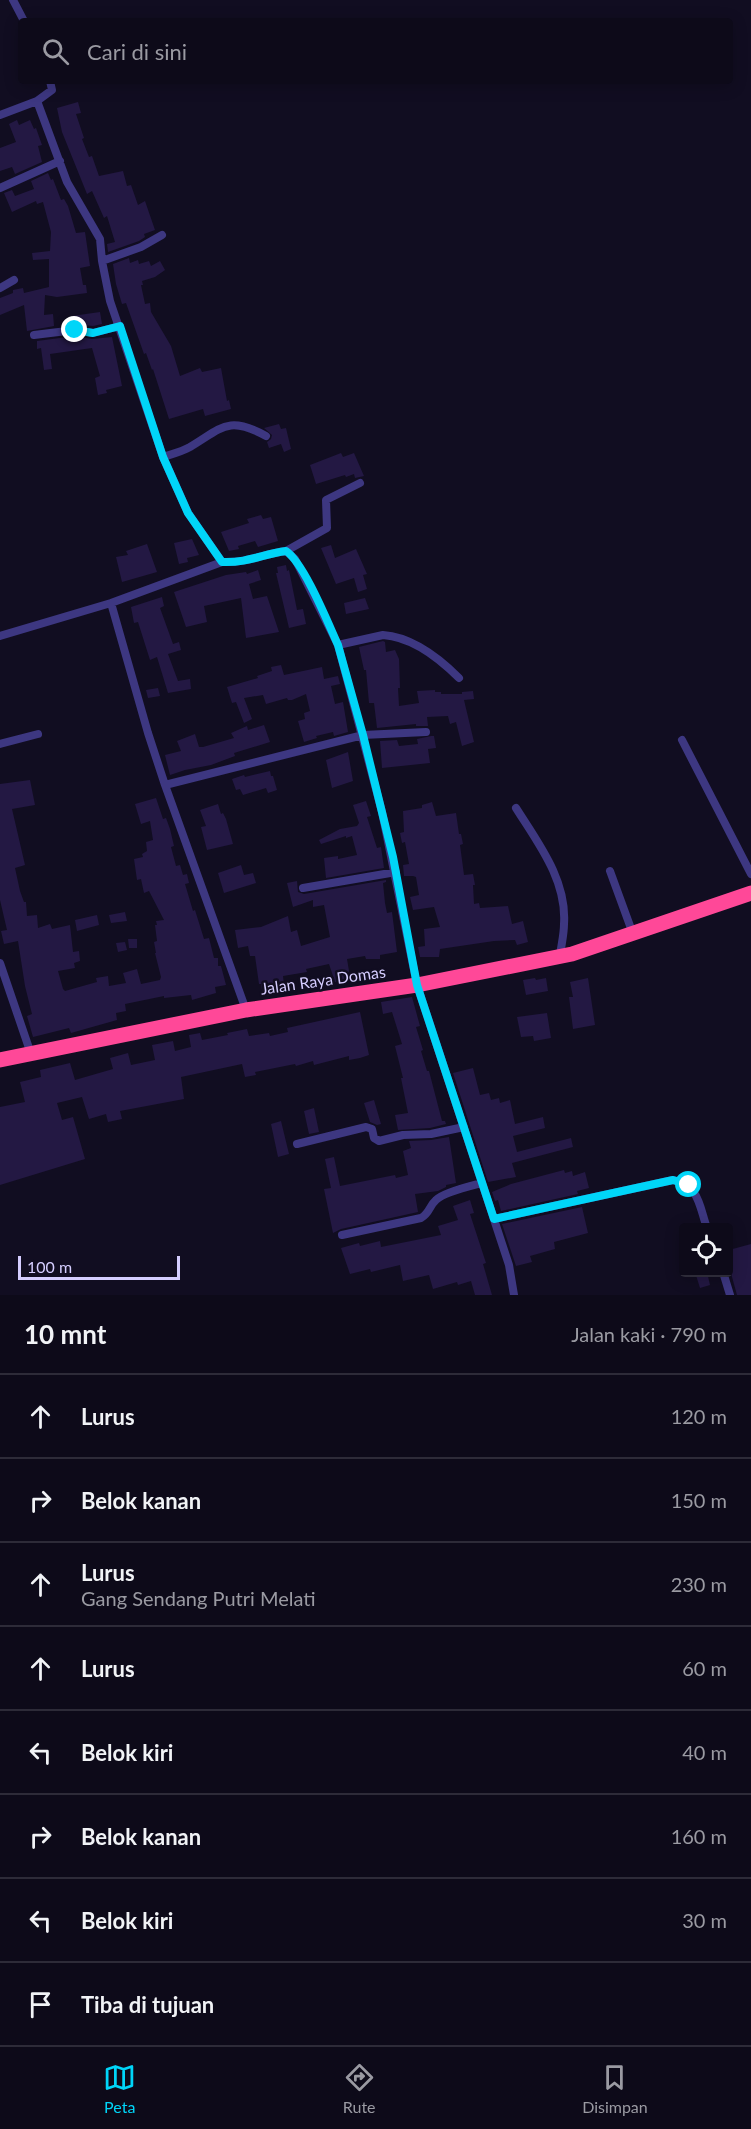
<!DOCTYPE html>
<html lang="id">
<meta charset="utf-8">
<style>
:root{--surface:#0d0a19;--page:#161322;--text:#f1f3f6;--muted:#9a9aa2;--line:#2d2b38;--accent:#00d5f8}
body{margin:0;font-family:Lato,sans-serif;background:var(--page);color:var(--text)}
.controls{position:absolute;right:18px;bottom:18px;display:grid;overflow:hidden;border-radius:6px;box-shadow:0 3px 15px #0003}
.controls button{width:54px;height:54px;display:grid;place-items:center;padding:0;border:0;border-bottom:2px solid var(--line);background:var(--surface);color:var(--text);font:30px sans-serif}
.scale{position:absolute;left:18px;bottom:15px;width:162px;box-sizing:border-box;padding-left:6px;border:3px solid #d5cdff;border-top:0;font-size:16px;line-height:21px;white-space:nowrap;color:#d5cdff;-webkit-text-stroke:4px #110d21;paint-order:stroke}
.stop{position:absolute;width:18px;height:18px;margin:-14px;border:4px solid #00d5f8;border-radius:50%;background:#fff}
.stop.end{background:#00d5f8;border-color:#fff;box-shadow:0 2px 6px #0008}
.list{margin:0;padding:0;list-style:none}
h2{display:flex;justify-content:space-between;align-items:center;height:78px;margin:0;padding:0 24px;font-size:26px}
h2 small{font-size:20px;font-weight:400;color:var(--muted)}
.list li{display:grid;grid-template-columns:39px 1fr auto;gap:18px;align-items:center;box-sizing:border-box;height:84px;padding:0 24px;border-top:2px solid var(--line)}
.list b{display:block;font-size:22px;white-space:nowrap}
.list p{margin:0;font-size:20px;white-space:nowrap;color:var(--muted)}
.list em{font-size:20px;font-style:normal;color:var(--muted)}
.icon{flex:none;width:33px;height:33px;fill:none;stroke:currentColor;stroke-width:2;stroke-linecap:round;stroke-linejoin:round}
.map{position:relative;flex:none;width:751px;height:1295px;overflow:hidden}
.search{position:absolute;background:var(--surface);box-shadow:0 3px 15px #0003;left:18px;right:18px;top:18px;height:66px;display:flex;align-items:center;gap:15px;box-sizing:border-box;padding:0 21px;border-radius:6px;color:var(--muted);font-size:22px}
.sheet{height:750px;background:var(--surface)}
nav{display:flex;justify-content:space-around;align-items:center;box-sizing:border-box;height:84px;border-top:2px solid var(--line);background:var(--surface);font-size:16px;color:var(--muted)}
nav a{display:grid;justify-items:center;gap:3px}
nav .on{color:var(--accent)}
.map>svg:first-child{display:block}
.building{fill:#231843}
.lines{fill:none;stroke-linecap:round;stroke-linejoin:round}
.street{stroke:#3d3781;stroke-width:8}
.highway{stroke:#ff4898;stroke-width:15}
.route{stroke:#00d5f8;stroke-width:8}
.labels{text-anchor:middle;stroke-width:5;stroke-linejoin:round;paint-order:stroke}
.street-label{font-size:16px;fill:#d5cdff;stroke:#110d21}
</style>
<div class="map">
<svg width="751" height="1295" viewBox="0 0 751 1295">
<rect width="100%" height="100%" fill="#110d21"/>
<path class="building" d="M78,102L81,113L76,114L84,138L82,139L89,157L92,156L99,176L123,171L127,186L131,185L138,205L145,201L155,230L144,234L145,237L139,241L108,252L107,244L115,242L107,216L104,218L92,191L87,194L62,132L57,108Z
M17,120L19,125L30,120L34,129L36,128L42,145L38,146L42,162L15,174L12,167L0,171V148L16,142L9,124Z
M48,173L51,180L53,179L61,200L64,199L68,206L76,233L85,232L90,266L80,268L83,285H86L87,293L57,297L45,295L44,315L53,314L54,326L27,331L24,305L0,315V298L13,293V290L23,288L24,293L49,287V259L33,260L32,253L50,251L51,232L43,202L37,204L36,201L12,212L4,193L12,190L15,196L34,189L31,181Z
M129,258L130,263L138,260L139,264L149,261L151,266L160,261L165,270L155,277L142,281L143,285H141L145,304L150,303L151,312L171,346L180,376L200,368L202,372L221,368L227,401L229,400L231,409L205,416L203,409L169,419L153,369L152,370L146,353L144,354L126,303L122,304L116,284L113,264Z
M100,312L102,324L93,326L73,324L72,316Z
M75,336L92,339L112,337L122,386L106,390L107,393L98,395L95,378L100,376L92,348L50,354L52,369L44,370L41,348L37,349V341Z
M279,424L281,429L286,428L291,449L284,452L281,444L269,448L267,442L271,439L272,435L264,428Z
M341,453L343,457L354,453L364,476L355,478L354,474L346,477L345,475L316,484L310,465Z
M261,515L263,519L271,517L278,541L258,547L255,541L238,546L239,549L229,551L221,532L249,523L247,519Z
M192,539L199,555L187,558L188,562L179,564L174,543Z
M147,544L157,572L122,582L116,557L128,555L126,551Z
M331,545L335,558L356,549L367,574L363,575L367,589L358,592L354,578L336,584L321,548Z
M286,565L287,571L289,570L297,610L303,609L306,624L289,628L276,573H278L277,567Z
M258,570L261,580L249,584L253,599L267,596L279,632L246,638L241,598L204,606L207,622L186,627L174,592L226,575L246,572L247,574Z
M162,597L164,606L160,608L173,644L179,642L181,650L168,654L178,681L190,679L191,689L168,693L157,657L150,660L138,622L134,623L131,607Z
M365,598L369,609L346,614L344,603Z
M383,641L385,642L386,652L395,650L399,659L400,688H398L399,706L419,703L417,691L435,690V692H441V694H462V692L473,691L474,699L464,700L474,742L462,746L456,722L450,724L448,716L427,717L428,726H416V724L377,728L374,703H369L366,670H364L359,647Z
M281,665L284,675L322,667L324,679L338,676L340,684L331,686L335,704L343,702L348,732L334,736L333,732L316,736L317,738L304,742L298,721L305,719L304,713L310,711L306,694L292,700H288L287,698L266,704L263,695L244,698L252,719L244,723L236,702L232,703L227,687L258,678L257,676L272,671L271,667Z
M158,688L160,696L148,698L146,690Z
M264,725L270,742L234,753L235,756L211,765L185,770L170,775L165,755L181,751L177,741L195,734L199,747H203L234,738L231,733L247,726L248,730Z
M431,736H434L436,748L428,749L430,763L382,768L380,741L397,740L399,746L418,744L417,739Z
M348,752L353,781L332,788L326,760Z
M270,771L271,776H273L277,790L268,793L266,788L243,795L240,789L236,790L232,779L244,775L245,777Z
M30,780L35,805L12,809L25,865L15,868L20,891L24,902H26L27,916L37,915L38,928L50,924L52,929L70,925L73,952L79,951L80,961L74,963L75,968L58,971L63,989L65,991L97,982L96,978L108,976L109,986L126,983L123,973L137,969L141,984L160,980L161,977L155,953H156L154,942L157,941L155,925H157L156,921L164,920L149,891L144,893L141,879L137,880L134,859L143,857L142,854L147,851L146,842L153,840L150,821L141,824L135,804L156,798L163,819L166,818L170,829L174,846L171,847L176,866L180,865L183,875L187,874L189,883L185,884L193,911L195,910L204,939L209,938L214,958H218V966H221L226,985L215,987L216,993L192,1000L191,995L164,998V996L125,1004L126,1011L116,1013L117,1020L71,1033L69,1028L33,1037L27,1016L32,1014L25,986L18,941L4,944L1,931L7,930L0,900V784Z
M366,801L371,816L367,817L377,848L381,847L384,868L326,878L324,858L338,856V859L357,855L352,836L346,838V836L321,844L319,840L340,829L357,826L359,823L353,805Z
M432,802L436,816L456,813L459,834H461L463,844L460,845L464,875L473,874L475,885H473L474,904L479,903L480,908L508,906L512,924L523,921L528,942L517,945L515,940L494,941L440,949L439,957H420L418,947L425,946L424,929L440,927L434,907L413,910L410,897L419,895L416,877L413,876H404L403,865L409,864L405,842L402,843L400,833L404,832L403,811L422,808V805Z
M218,804L221,814L223,813L226,819L233,844L207,850L201,827L206,826L200,810Z
M241,865L244,875L253,873L256,883L224,893L218,873Z
M386,880V882L383,883L385,903L387,913L392,912L397,952L380,955V959H366L365,956L347,959L350,977L335,982L329,964L306,969L307,972L283,976L284,985L279,986L280,994L263,996L261,984H259L255,956H250L248,946L238,948L235,930L261,927L288,916L291,932L297,930L301,946L330,937L324,905L313,907V900L293,907L287,883L297,881L298,892L304,894Z
M125,912L127,921L111,923L109,915Z
M97,915L99,925L77,931L75,920Z
M128,939H137V948H129Z
M125,942L127,950L118,952L116,943Z
M535,978L536,980L546,978L548,991L526,995L523,980Z
M588,978L595,1025L573,1029L569,997H573L570,982Z
M412,997L420,1026L416,1027L423,1050L421,1051L427,1071H429L442,1121H445L446,1124L430,1128L398,1130L395,1115L408,1113L401,1078H403L395,1046L402,1044L392,1012L383,1014L381,1002Z
M360,1012L369,1055L360,1058L349,1060V1056L314,1065L313,1061L296,1066L295,1064L255,1072L256,1075L245,1077L242,1064L181,1077L184,1099L120,1111L122,1119L108,1122L106,1114L89,1119L82,1097L57,1103L62,1120L73,1117L85,1159L0,1185V1107L25,1102L20,1082L41,1077L40,1070L70,1063L75,1080L113,1069L110,1058L128,1053L131,1065L155,1060L152,1045L173,1041L175,1051L191,1047L189,1035L200,1033L202,1040L228,1035L227,1033L247,1029L249,1036L269,1033L270,1036L288,1032L287,1028Z
M547,1013L551,1038L534,1041L533,1036L521,1037L517,1017Z
M473,1068L480,1095L489,1093L491,1100L499,1098L500,1103L510,1100L515,1124L543,1117L545,1128L513,1136L517,1152L571,1138L573,1147L512,1163L516,1177L488,1182L453,1073Z
M374,1100L381,1124L377,1125L370,1122L364,1103Z
M314,1108L319,1132L309,1134L304,1111Z
M281,1121L289,1154L278,1157L271,1124Z
M449,1137L456,1183L446,1185V1187L438,1191L415,1194L418,1212L341,1229L333,1233L324,1189L331,1188L325,1159L334,1157L340,1186L395,1175L396,1178L408,1175L403,1151L411,1148L409,1141L431,1140Z
M564,1170L565,1173L572,1171L573,1176L585,1172L589,1188L577,1191L578,1194L501,1211L498,1200L495,1201L492,1192L511,1184Z
M470,1200L474,1213L470,1214L486,1263L483,1264L492,1295H475L471,1281L458,1285L457,1282L433,1289L429,1275L403,1281L400,1265L371,1272L370,1269L350,1274L341,1248L359,1243L360,1246L380,1241L381,1247L441,1235L438,1226L458,1220L453,1206Z
M582,1207L588,1233L554,1242L555,1249L530,1256L532,1262L516,1266L502,1224Z
M751,1244V1295H737L729,1266V1250Z
M695,1272H707L710,1285L700,1288Z"/>
<g class="lines">
<path class="street" d="M13,0L24,21
M37,101L67,182L100,239L102,261L110,301L163,457L188,513L222,562
M0,115L37,101L52,90L50,81
M0,188L60,161
M102,261L141,247L162,235
M0,288L14,280
M34,335L75,330L93,333L120,326
M163,457C172,454 181,452 190,447C222,428 228,415 266,436
M286,551L327,528L326,500L360,483
M111,603L148,733L165,785L246,1010
M0,636L111,603L222,562C249,563 262,554 286,551L295,559L338,645L382,812L417,985L509,1265L514,1295
M338,645L383,635C413,637 439,658 459,678
M682,740L751,874
M0,744L38,734
M165,785L363,735L426,732
M516,808C538,843 567,880 564,924C564,935 561,946 560,956
M610,871L633,934
M303,888L396,872
M0,963L31,1054
M297,1144L366,1127L372,1129L374,1138L379,1141L403,1135L431,1134L464,1127
M494,1219L673,1180C699,1185 699,1205 707,1228
M342,1235L421,1218C430,1213 429,1206 436,1200C444,1192 471,1186 482,1183
M723,1272L730,1295"/>
<path class="highway" d="M0,1060L246,1010L417,985L572,954L751,893"/>
</g>
<g class="lines">
<path class="route" d="M75,330L93,333L120,326L163,457L188,513L222,562C249,563 262,554 286,551C304,563 328,623 338,645L363,735L393,857L417,985L494,1219L673,1180L689,1185"/>
</g>
<g class="labels">
<g class="street-label">
<text transform="translate(323 980) rotate(-8)" y="6">Jalan Raya Domas</text>
</g>
</g>
</svg>
<div class="controls">
<button><svg class="icon" aria-label="locate" viewBox="0 0 24 24"><circle cx="12" cy="12" r="6"/><path d="M12 2v4M12 18v4M2 12h4M18 12h4"/></svg></button>
</div>
<div class="scale">100 m</div>
<div class="stop" style="left:689px;top:1185px"></div>
<div class="stop end" style="left:75px;top:330px"></div>
<div class="search"><svg class="icon" aria-label="search" viewBox="0 0 24 24"><circle cx="10" cy="10" r="6"/><path d="M15 15l6 6"/></svg>Cari di sini</div>
</div>
<section class="sheet">
<h2>10 mnt<small>Jalan kaki · 790 m</small></h2>
<ul class="list">
<li><svg class="icon" aria-label="ahead" viewBox="0 0 24 24"><path d="M12 20V5M6 11l6-6 6 6"/></svg><div><b>Lurus</b></div><em>120 m</em></li>
<li><svg class="icon" aria-label="right" viewBox="0 0 24 24"><path d="M7 20v-9h11M14 6l5 5-5 5"/></svg><div><b>Belok kanan</b></div><em>150 m</em></li>
<li><svg class="icon" aria-label="ahead" viewBox="0 0 24 24"><path d="M12 20V5M6 11l6-6 6 6"/></svg><div><b>Lurus</b><p>Gang Sendang Putri Melati</p></div><em>230 m</em></li>
<li><svg class="icon" aria-label="ahead" viewBox="0 0 24 24"><path d="M12 20V5M6 11l6-6 6 6"/></svg><div><b>Lurus</b></div><em>60 m</em></li>
<li><svg class="icon" aria-label="left" viewBox="0 0 24 24"><path d="M17 20v-9H6M10 6l-5 5 5 5"/></svg><div><b>Belok kiri</b></div><em>40 m</em></li>
<li><svg class="icon" aria-label="right" viewBox="0 0 24 24"><path d="M7 20v-9h11M14 6l5 5-5 5"/></svg><div><b>Belok kanan</b></div><em>160 m</em></li>
<li><svg class="icon" aria-label="left" viewBox="0 0 24 24"><path d="M17 20v-9H6M10 6l-5 5 5 5"/></svg><div><b>Belok kiri</b></div><em>30 m</em></li>
<li><svg class="icon" aria-label="arrive" viewBox="0 0 24 24"><path d="M6 21V4h12l-3 4 3 4H6"/></svg><div><b>Tiba di tujuan</b></div></li>
</ul>
</section>
<nav>
<a class="on"><svg class="icon" aria-label="map" viewBox="0 0 24 24"><path d="M3 6l6-2 6 2 6-2v14l-6 2-6-2-6 2zM9 4v14M15 6v14"/></svg>Peta</a>
<a><svg class="icon" aria-label="directions" viewBox="0 0 24 24"><path d="M12 3l9 9-9 9-9-9zM9 14v-3h6M13 9l2 2-2 2"/></svg>Rute</a>
<a><svg class="icon" aria-label="saved" viewBox="0 0 24 24"><path d="M7 4h10v16l-5-4-5 4z"/></svg>Disimpan</a>
</nav>
